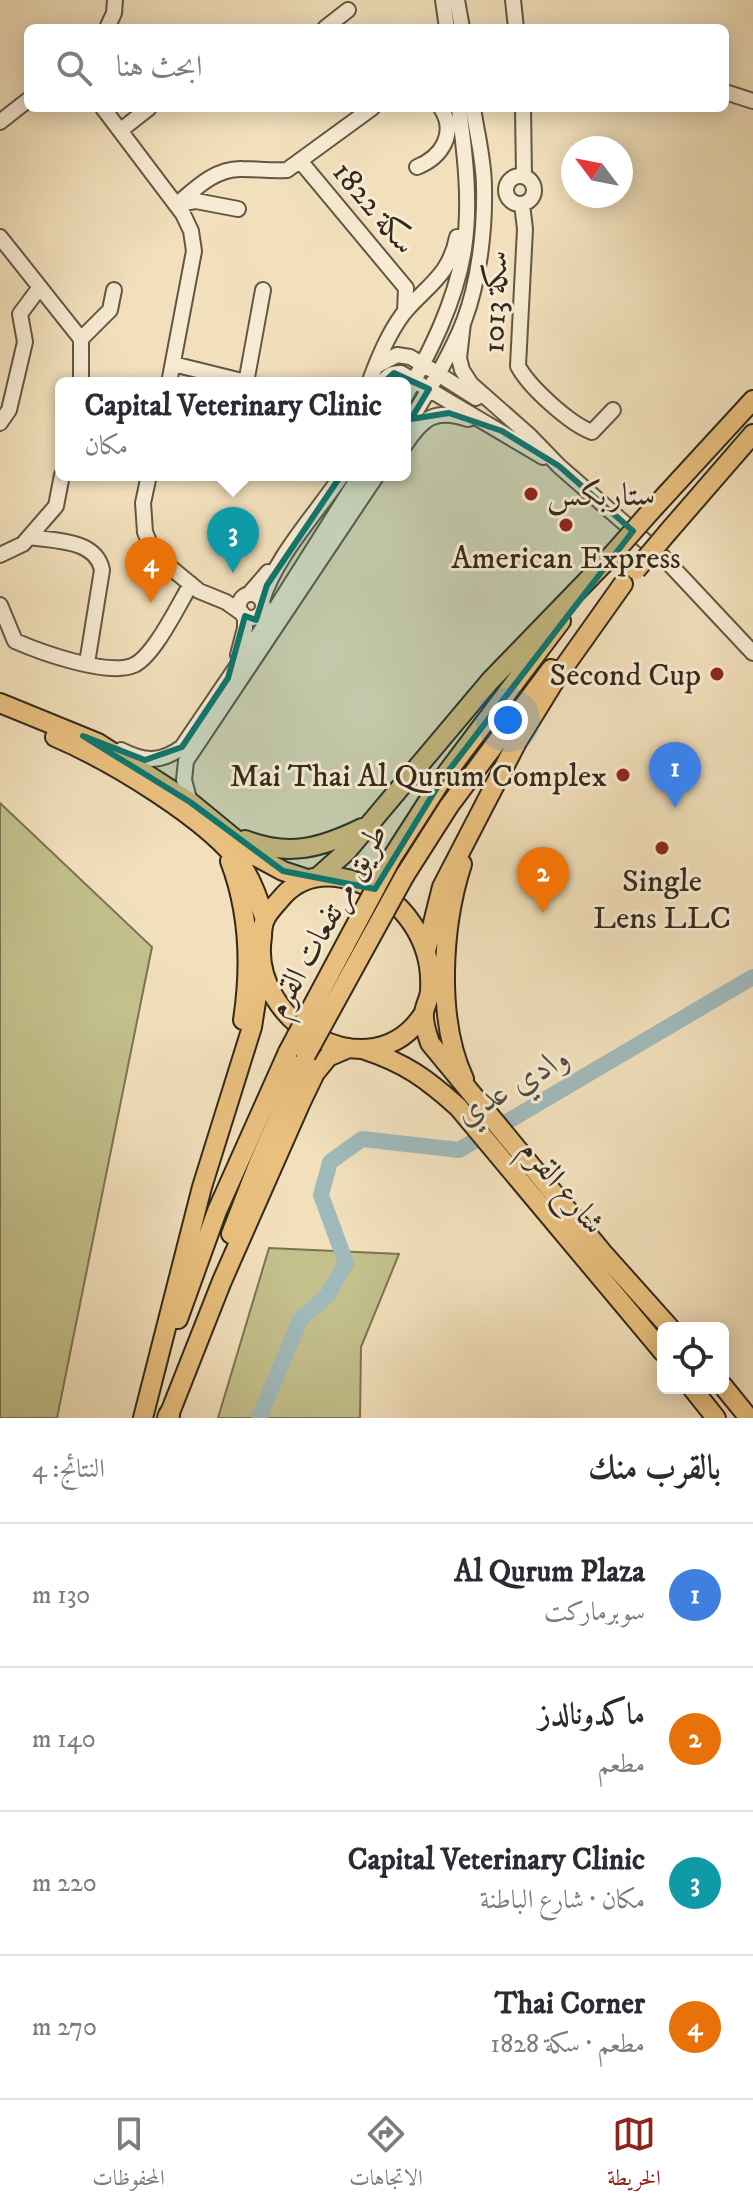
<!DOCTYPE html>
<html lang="ar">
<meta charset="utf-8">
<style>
:root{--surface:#fff;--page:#f2f2f3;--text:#2b2b33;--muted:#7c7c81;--line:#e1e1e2;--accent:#8f2418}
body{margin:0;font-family:"IM FELL DW Pica",Amiri,serif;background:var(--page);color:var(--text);direction:rtl}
.controls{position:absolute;right:24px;bottom:24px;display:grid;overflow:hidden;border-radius:12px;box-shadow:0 4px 20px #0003}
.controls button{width:72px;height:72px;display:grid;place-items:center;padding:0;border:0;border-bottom:2px solid var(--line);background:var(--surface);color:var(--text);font:40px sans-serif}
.compass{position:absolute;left:561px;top:136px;width:72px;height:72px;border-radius:50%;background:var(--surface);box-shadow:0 4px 20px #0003;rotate:302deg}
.you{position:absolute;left:508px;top:720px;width:28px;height:28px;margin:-20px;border:6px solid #fff;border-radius:50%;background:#1a73e8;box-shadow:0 0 0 12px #1a73e833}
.badge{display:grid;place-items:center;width:52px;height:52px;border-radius:50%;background:var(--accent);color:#fff;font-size:26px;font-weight:700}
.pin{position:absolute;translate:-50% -66px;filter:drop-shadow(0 2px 4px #0008)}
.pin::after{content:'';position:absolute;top:42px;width:28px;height:24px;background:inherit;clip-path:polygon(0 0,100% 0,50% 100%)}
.popup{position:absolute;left:55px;top:377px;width:356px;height:104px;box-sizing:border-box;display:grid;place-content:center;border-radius:12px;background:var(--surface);filter:drop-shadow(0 2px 6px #0005);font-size:26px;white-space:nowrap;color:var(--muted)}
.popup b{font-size:30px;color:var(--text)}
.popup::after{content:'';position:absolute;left:50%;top:100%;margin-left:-16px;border:16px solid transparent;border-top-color:var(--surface)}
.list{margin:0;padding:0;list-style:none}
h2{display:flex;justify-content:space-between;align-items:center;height:104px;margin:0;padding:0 32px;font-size:34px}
h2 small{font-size:26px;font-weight:400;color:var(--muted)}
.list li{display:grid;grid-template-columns:52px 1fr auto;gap:24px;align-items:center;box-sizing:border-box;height:144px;padding:0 32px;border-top:2px solid var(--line)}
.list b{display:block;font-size:30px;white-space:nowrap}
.list p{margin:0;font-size:26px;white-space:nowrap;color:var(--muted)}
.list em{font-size:26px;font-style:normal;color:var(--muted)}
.icon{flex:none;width:44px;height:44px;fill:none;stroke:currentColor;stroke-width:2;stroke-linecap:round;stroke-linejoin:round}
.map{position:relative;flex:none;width:753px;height:1418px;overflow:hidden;direction:ltr}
.search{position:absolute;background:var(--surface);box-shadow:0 4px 20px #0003;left:24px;right:24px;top:24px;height:88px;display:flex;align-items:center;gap:20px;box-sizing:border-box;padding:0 28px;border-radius:12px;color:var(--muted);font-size:30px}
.sheet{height:680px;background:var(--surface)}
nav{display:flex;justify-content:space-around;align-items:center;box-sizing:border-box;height:112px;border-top:2px solid var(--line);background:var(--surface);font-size:22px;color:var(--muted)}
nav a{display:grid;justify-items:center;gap:4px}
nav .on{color:var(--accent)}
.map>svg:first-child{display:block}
.green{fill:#c3c08b;stroke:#7b7453;stroke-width:2}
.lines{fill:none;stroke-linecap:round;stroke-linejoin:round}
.river{stroke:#a0babb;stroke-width:16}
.minor-casing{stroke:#635743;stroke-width:18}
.major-casing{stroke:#33291b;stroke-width:22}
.highway-casing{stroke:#33291b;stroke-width:24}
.minor{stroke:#f7ebd3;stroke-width:14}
.major{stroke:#e9c07e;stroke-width:18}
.highway{stroke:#e9c07e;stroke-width:20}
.major-bridge-casing{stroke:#33291b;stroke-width:22;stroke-linecap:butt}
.major-bridge{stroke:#e9c07e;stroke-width:18}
.marked{fill:#0f766e;fill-opacity:0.2;stroke:#0f766e;stroke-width:6;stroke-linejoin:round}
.poi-dot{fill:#8f2418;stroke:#f7ebd3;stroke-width:3}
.labels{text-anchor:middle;stroke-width:6;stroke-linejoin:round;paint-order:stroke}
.street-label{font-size:32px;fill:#33291b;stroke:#f7ebd3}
.poi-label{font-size:32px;fill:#33291b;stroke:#f7ebd3}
.water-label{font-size:34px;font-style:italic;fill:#4e4d43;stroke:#f7ebd3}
</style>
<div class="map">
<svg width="753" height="1418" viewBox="0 0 753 1418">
<rect width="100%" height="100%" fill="#f2e0bc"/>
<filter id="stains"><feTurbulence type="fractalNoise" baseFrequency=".0025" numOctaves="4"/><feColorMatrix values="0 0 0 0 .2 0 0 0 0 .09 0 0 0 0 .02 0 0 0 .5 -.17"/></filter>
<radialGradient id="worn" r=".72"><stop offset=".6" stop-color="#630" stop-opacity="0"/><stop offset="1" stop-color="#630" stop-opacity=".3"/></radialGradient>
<path class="green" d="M0,803L152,947L57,1418H0Z
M269,1248L399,1254L361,1347L360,1418H218Z"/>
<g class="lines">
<path class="river" d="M259,1418L300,1320L327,1296L346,1263L321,1195L330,1162L362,1139L459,1150L753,977"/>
<defs>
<path id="minor" d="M443,0L447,28
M457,0L462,28
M513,0L516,28
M107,28L114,13L115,0
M325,28L348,10
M725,92L753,101
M103,108L183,214L191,231L194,251L169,383
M523,108L524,176
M0,122L28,100
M121,130L149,108
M301,162L406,288L405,312
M417,167C442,157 457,133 441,108
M506 190a14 14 0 1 1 28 0a14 14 0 1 1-28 0Z
M522,204L525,229L518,366C529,387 570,424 592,432L613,410
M176,205C195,189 215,168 242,169C257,169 271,171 287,170L372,108
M176,205L196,201L238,209
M0,237L81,339V383
M463,323L459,358L462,370L471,384L530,436L559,466L662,556L753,653
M81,339L110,310L114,290
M173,364L250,383
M376,366L397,355L410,357L424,365L476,398
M246,383L263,290
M369,383C378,359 388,334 403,314C425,287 450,276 457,237
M383,383C387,375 392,373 401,373L543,457
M405,397C430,352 456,301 464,249C471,203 465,154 459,108
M0,423L9,410L25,342L20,314L40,287
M405,429C426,394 449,359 464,321C479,281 485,230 484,187C484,161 477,134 473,108
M405,445C423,418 435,408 468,419
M149,475L143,503L145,532L154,554L199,591L226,602L243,614
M29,537C54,541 96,539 102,570L87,663
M0,555L23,544L56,506L62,475
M249,594L268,572
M239 606a12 12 0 1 1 24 0a12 12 0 1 1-24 0Z
M262,601C275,557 316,514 342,475
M0,605L15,641C40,652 109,677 134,665C154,656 179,604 191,584
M238,655L245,628V616
M121,750C144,762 161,763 182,747L269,619L360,475
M190,802L184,780L186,761L377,475"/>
<path id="major" d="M650,512L753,400
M668,532L753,434
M0,703L98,743L190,802L257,857L283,871L307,879
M55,737C109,760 211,820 244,869C254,885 259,902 265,920
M245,840C289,857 321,848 362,828
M391,859L443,778L561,621
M230,861C249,911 251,967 243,1020
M462,864C442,926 436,1019 464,1079
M405,875L449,806L551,669
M319,876L347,851L490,681L612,555
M426,951L442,887L517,742L557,677L623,584
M424,1013C372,1095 248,1023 262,937C262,932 263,924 265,919C269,911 278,902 284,895C304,874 331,873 357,882C403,897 433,941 430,990C430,998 425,1005 424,1013C423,1023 427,1034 430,1043L603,1253L670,1328
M365,1050C405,1063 427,1079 458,1107L663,1352
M231,1234L259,1162L306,1055
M178,1319L217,1211L288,1052
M723,1386L749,1418
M692,1388L716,1418
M169,1415L222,1281L301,1102L315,1073L328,1057L349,1048
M143,1418L202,1187L252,1027L261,970"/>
<path id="highway" d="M168,1418L169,1415"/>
</defs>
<use href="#minor" class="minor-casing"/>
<use href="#major" class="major-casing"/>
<use href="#highway" class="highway-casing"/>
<use href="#minor" class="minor"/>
<use href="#major" class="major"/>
<use href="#highway" class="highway"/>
<defs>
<path id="major-bridge" d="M612,555L650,512
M636,570L668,532
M288,1052L391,859
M306,1055L405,875"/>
</defs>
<use href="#major-bridge" class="major-bridge-casing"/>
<use href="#major-bridge" class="major-bridge"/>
</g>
<path class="marked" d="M394,373L429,389L411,419L449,413L502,431L559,466L633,531L443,778L375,889L283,871L190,802L83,736L145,760L182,747L228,678L245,616L256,620L267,585L346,468L382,384Z"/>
<g class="poi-dot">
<circle cx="531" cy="494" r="8"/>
<circle cx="566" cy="525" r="8"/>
<circle cx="717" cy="674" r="8"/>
<circle cx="623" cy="775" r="8"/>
<circle cx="662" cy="848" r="8"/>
</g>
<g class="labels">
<g class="street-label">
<text transform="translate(375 207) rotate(50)" y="11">سكة 1822</text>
<text transform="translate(494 302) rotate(-88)" y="11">سكة 1013</text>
<text transform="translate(326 920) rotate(-61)" y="11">طريق مرتفعات القرم</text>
<text transform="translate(563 1186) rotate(50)" y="11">شارع القرم</text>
</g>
<g class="poi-label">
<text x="547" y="505" text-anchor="start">ستاربكس</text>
<text x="566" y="568">American Express</text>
<text x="701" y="685" text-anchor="end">Second Cup</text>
<text x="607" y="786" text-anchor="end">Mai Thai Al Qurum Complex</text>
<text x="662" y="891">Single<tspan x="662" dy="37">Lens LLC</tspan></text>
</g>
<g class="water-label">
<text transform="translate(512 1084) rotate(-30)" y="12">وادي عدي</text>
</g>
</g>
<rect width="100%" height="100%" filter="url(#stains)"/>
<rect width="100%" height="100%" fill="url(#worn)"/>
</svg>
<div class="controls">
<button><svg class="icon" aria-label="locate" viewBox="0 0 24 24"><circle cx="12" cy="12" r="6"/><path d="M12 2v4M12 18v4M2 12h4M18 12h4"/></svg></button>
</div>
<svg class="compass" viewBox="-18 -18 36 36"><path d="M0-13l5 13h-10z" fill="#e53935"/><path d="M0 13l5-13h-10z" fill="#7c7c81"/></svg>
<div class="you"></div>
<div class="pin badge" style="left:675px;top:808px;background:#3f7fe0">1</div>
<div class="pin badge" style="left:543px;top:913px;background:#e8710a">2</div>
<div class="pin badge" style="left:233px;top:573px;background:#0f9aa8">3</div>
<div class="popup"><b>Capital Veterinary Clinic</b>مكان</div>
<div class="pin badge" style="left:151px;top:603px;background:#e8710a">4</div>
<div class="search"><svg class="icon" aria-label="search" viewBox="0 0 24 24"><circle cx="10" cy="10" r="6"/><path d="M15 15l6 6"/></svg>ابحث هنا</div>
</div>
<section class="sheet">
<h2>بالقرب منك<small>النتائج: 4</small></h2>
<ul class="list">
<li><span class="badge" style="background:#3f7fe0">1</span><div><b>Al Qurum Plaza</b><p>سوبرماركت</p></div><em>130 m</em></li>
<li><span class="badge" style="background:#e8710a">2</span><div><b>ماكدونالدز</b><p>مطعم</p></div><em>140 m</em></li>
<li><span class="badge" style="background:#0f9aa8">3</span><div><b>Capital Veterinary Clinic</b><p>مكان · شارع الباطنة</p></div><em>220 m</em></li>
<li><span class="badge" style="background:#e8710a">4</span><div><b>Thai Corner</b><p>مطعم · سكة 1828</p></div><em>270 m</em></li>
</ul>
</section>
<nav>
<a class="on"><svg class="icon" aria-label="map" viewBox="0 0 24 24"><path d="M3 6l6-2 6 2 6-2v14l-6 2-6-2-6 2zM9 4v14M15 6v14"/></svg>الخريطة</a>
<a><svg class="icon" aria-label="directions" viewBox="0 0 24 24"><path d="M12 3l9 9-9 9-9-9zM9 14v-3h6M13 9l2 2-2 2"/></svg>الاتجاهات</a>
<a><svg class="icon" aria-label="saved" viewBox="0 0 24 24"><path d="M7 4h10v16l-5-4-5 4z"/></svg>المحفوظات</a>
</nav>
